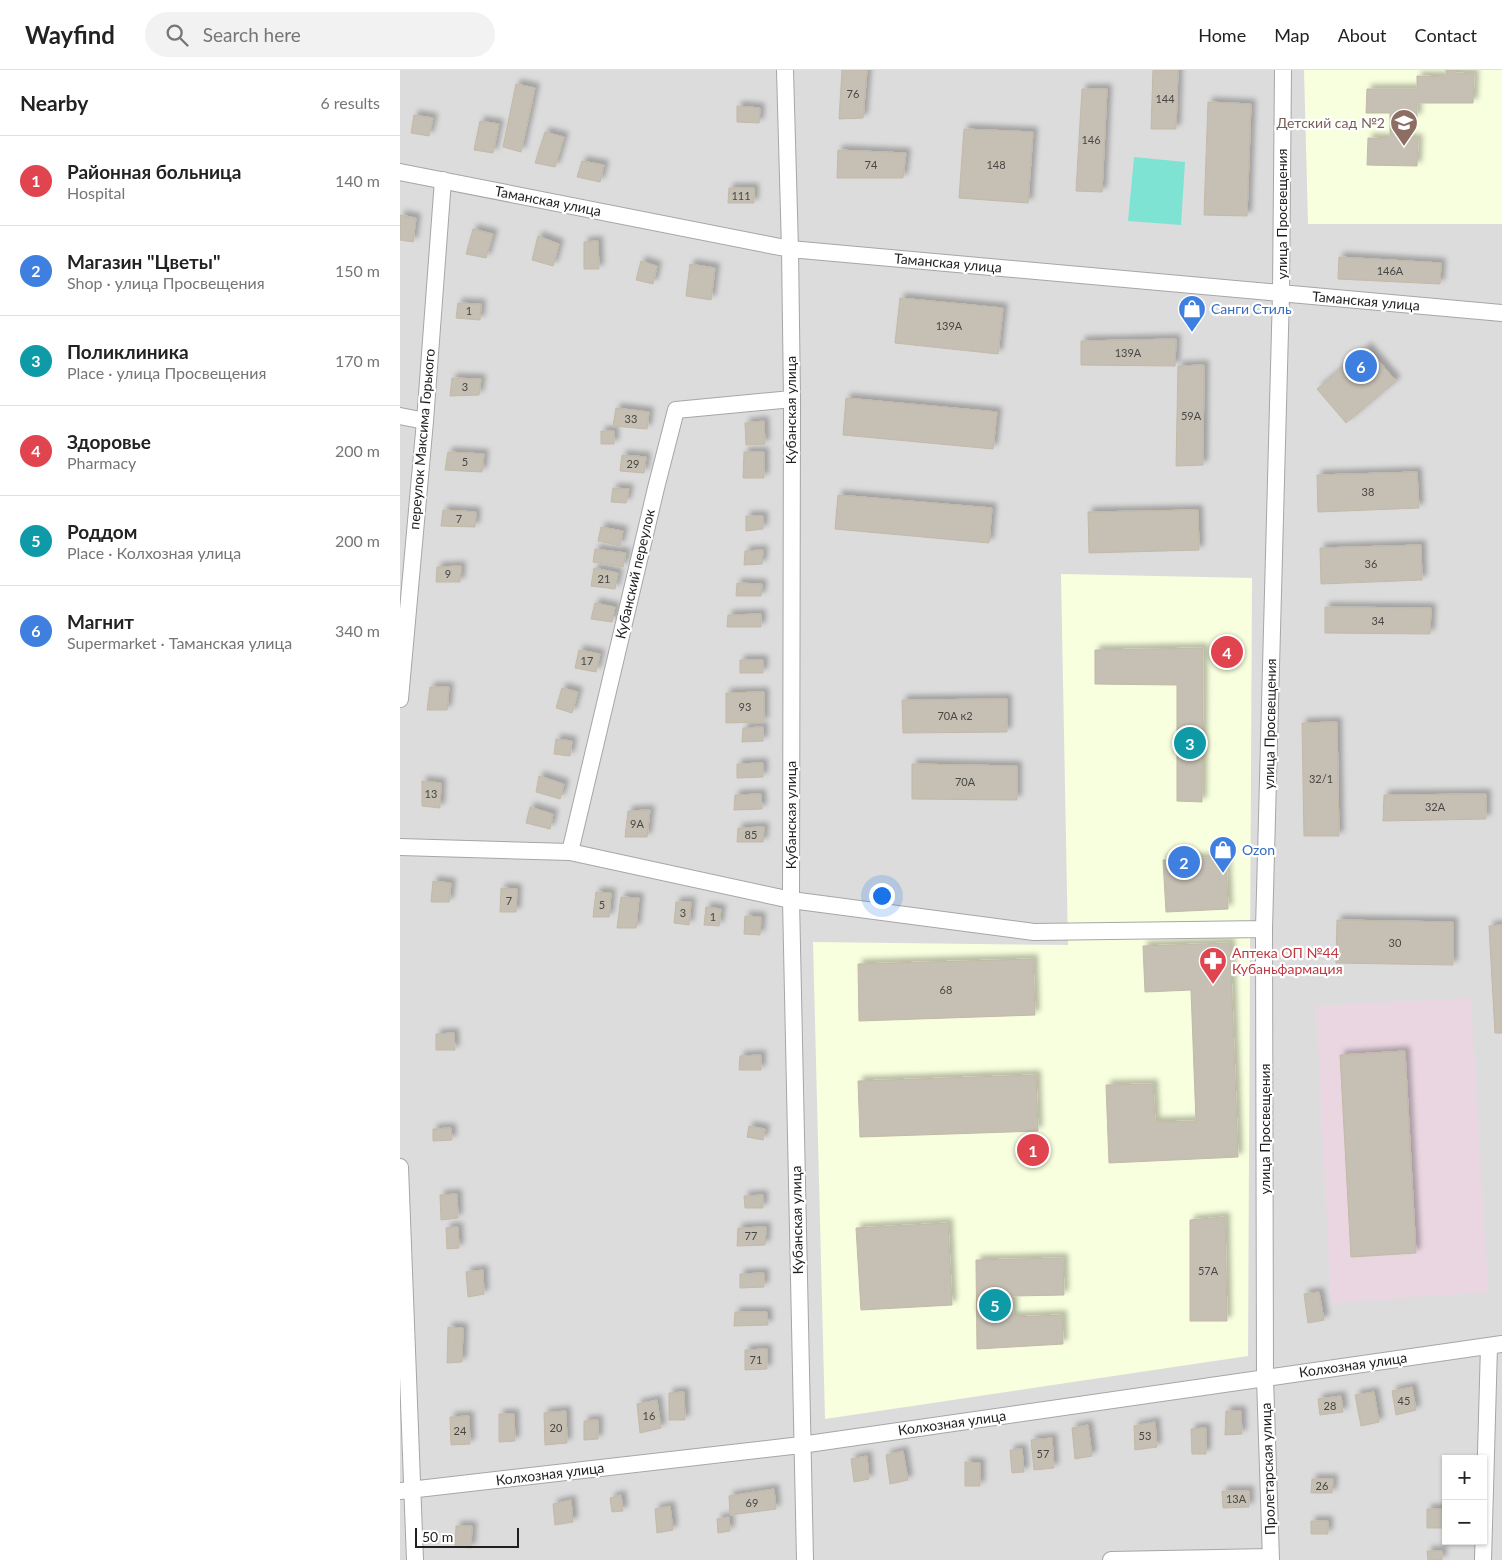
<!DOCTYPE html>
<meta charset="utf-8">
<style>
:root{--surface:#fff;--page:#f2f2f2;--text:#222;--muted:#767676;--line:#e0e0e0;--accent:#2563eb}
body{margin:0;font-family:Lato,sans-serif;background:var(--page);color:var(--text)}
.controls{position:absolute;right:15px;bottom:15px;display:grid;overflow:hidden;border-radius:0px;box-shadow:0 1px 4px #0004}
.controls button{width:45px;height:45px;display:grid;place-items:center;padding:0;border:0;border-bottom:1px solid var(--line);background:var(--surface);color:var(--text);font:25px sans-serif}
.scale{position:absolute;left:15px;bottom:12px;width:104px;box-sizing:border-box;padding-left:5px;border:2px solid #1f1f1f;border-top:0;font-size:14px;line-height:18px;white-space:nowrap;color:#1f1f1f;-webkit-text-stroke:4px #fff;paint-order:stroke}
.you{position:absolute;left:481px;top:825px;width:18px;height:18px;margin:-12px;border:4px solid #fff;border-radius:50%;background:#1a73e8;box-shadow:0 0 0 8px #1a73e833}
.badge{display:grid;place-items:center;width:32px;height:32px;border-radius:50%;background:var(--accent);color:#fff;font-size:16px;font-weight:700}
.pin{position:absolute;translate:-50% -50%;border:2px solid #fff;box-shadow:0 1px 5px #0006}
.list{margin:0;padding:0;list-style:none}
h2{display:flex;justify-content:space-between;align-items:center;height:65px;margin:0;padding:0 20px;font-size:21px}
h2 small{font-size:16px;font-weight:400;color:var(--muted)}
.list li{display:grid;grid-template-columns:32px 1fr auto;gap:15px;align-items:center;box-sizing:border-box;height:90px;padding:0 20px;border-top:1px solid var(--line)}
.list b{display:block;font-size:19px;white-space:nowrap}
.list p{margin:0;font-size:16px;white-space:nowrap;color:var(--muted)}
.list em{font-size:16px;font-style:normal;color:var(--muted)}
.icon{flex:none;width:28px;height:28px;fill:none;stroke:currentColor;stroke-width:2;stroke-linecap:round;stroke-linejoin:round}
.map{position:relative;flex:none;width:1102px;height:1490px;overflow:hidden}
header{display:flex;align-items:center;gap:30px;box-sizing:border-box;height:70px;padding:0 25px;background:var(--surface);border-bottom:1px solid var(--line)}
header strong{font-size:24px}
nav{display:flex;gap:28px;margin-inline-start:auto;font-size:18px}
.search{width:350px;height:45px;background:var(--page);display:flex;align-items:center;gap:12px;box-sizing:border-box;padding:0 18px;border-radius:28px;color:var(--muted);font-size:19px}
main{display:flex}
aside{flex:1;background:var(--surface)}
.map>svg:first-child{display:block}
.residential{fill:#dddcdc;fill-rule:evenodd}
.industrial{fill:#ead6e1}
.education{fill:#f8ffde}
.pitch{fill:#7ee3d3}
.building{fill:#c5bfb4;stroke:#c3b9a6;filter:url(#shadow)}
.lines{fill:none;stroke-linecap:round;stroke-linejoin:round}
.street-casing{stroke:#a6a6a6;stroke-width:18}
.street{stroke:#fff;stroke-width:16}
.labels{text-anchor:middle;stroke-width:4.5;stroke-linejoin:round;paint-order:stroke}
.number-label{font-size:11px;fill:#484744}
.education-label{font-size:14px;fill:#785e54;stroke:#fff;text-anchor:end}
.street-label{font-size:14px;fill:#1f1f1f;stroke:#fff}
.shop-label{font-size:14px;fill:#366cbe;stroke:#fff;text-anchor:start}
.health-label{font-size:14px;fill:#be3a42;stroke:#fff;text-anchor:start}
</style>
<header>
<strong>Wayfind</strong>
<div class="search"><svg class="icon" aria-label="search" viewBox="0 0 24 24"><circle cx="10" cy="10" r="6"/><path d="M15 15l6 6"/></svg>Search here</div>
<nav><a>Home</a><a>Map</a><a>About</a><a>Contact</a></nav>
</header>
<main>
<aside>
<h2>Nearby<small>6 results</small></h2>
<ul class="list">
<li><span class="badge" style="background:#e0444e">1</span><div><b>Районная больница</b><p>Hospital</p></div><em>140 m</em></li>
<li><span class="badge" style="background:#3f7fe0">2</span><div><b>Магазин &quot;Цветы&quot;</b><p>Shop · улица Просвещения</p></div><em>150 m</em></li>
<li><span class="badge" style="background:#0f9aa8">3</span><div><b>Поликлиника</b><p>Place · улица Просвещения</p></div><em>170 m</em></li>
<li><span class="badge" style="background:#e0444e">4</span><div><b>Здоровье</b><p>Pharmacy</p></div><em>200 m</em></li>
<li><span class="badge" style="background:#0f9aa8">5</span><div><b>Роддом</b><p>Place · Колхозная улица</p></div><em>200 m</em></li>
<li><span class="badge" style="background:#3f7fe0">6</span><div><b>Магнит</b><p>Supermarket · Таманская улица</p></div><em>340 m</em></li>
</ul>
</aside>
<div class="map">
<svg width="1102" height="1490" viewBox="0 0 1102 1490">
<defs>
<filter id="shadow"><feDropShadow dx="4.5" dy="-4.5" stdDeviation="2.5" flood-color="#0004"/></filter>
</defs>
<rect width="100%" height="100%" fill="#f0efe4"/>
<path class="residential" d="M0,0H1102V1490H0ZM1046,1389H1083V1471H1046Z"/>
<path class="industrial" d="M1071,928L1088,1222L931,1233L916,936Z"/>
<path class="education" d="M904,0H1102V154H908Z
M661,504L852,508L848,1286L425,1349L413,872L668,875Z"/>
<path class="pitch" d="M734,87L785,92L781,155L728,151Z"/>
<path class="building" d="M442,0H467L463,48L439,49Z
M753,0H778L776,59H751Z
M1046,0H1054V3L1074,4L1073,33H1017V48L999,47V68L1018,69L1017,96L967,95L968,68L990,69V43H966L967,19H1017V6L1046,7Z
M116,14L135,18L121,82L103,77Z
M682,19H707L702,122L676,121Z
M808,32L851,34L847,146L804,145Z
M337,36L360,38L359,53L337,52Z
M14,45L33,48L29,66L11,63Z
M80,51L99,54L93,83L74,80Z
M564,59L633,62L628,133L559,128Z
M145,62L164,67L155,97L135,93Z
M438,80L506,83L503,108H437Z
M182,91L204,95L200,112L177,107Z
M329,118H354V133H328Z
M0,145L16,148L13,172L0,170Z
M73,159L93,164L86,188L66,184Z
M138,166L159,174L153,196L132,190Z
M198,171L199,199H184V172Z
M939,187L1041,193L1040,214L938,209Z
M241,191L257,196L253,214L236,210Z
M290,194L315,198L311,230L286,226Z
M500,228L603,238L598,284L495,273Z
M58,233L81,234L80,250L56,248Z
M776,269L775,296L681,295V271Z
M967,277L996,311L946,353L917,319Z
M804,295L803,395L776,396L778,296Z
M52,308L81,309L79,325L50,326Z
M446,328L597,342L593,379L443,365Z
M216,338L249,342L247,359L213,356Z
M364,351L365,374L346,375L345,353Z
M201,361H214V374H201Z
M48,382L84,384L82,402L45,400Z
M344,382H364V408H343Z
M222,385L246,387L244,403L220,401Z
M1017,402L1019,438L918,442L917,405Z
M213,418L229,419L226,433L211,432Z
M438,425L592,438L589,473L435,459Z
M43,440L76,442L75,457L41,456Z
M798,440L799,480L689,483L688,442Z
M346,446H363V459L346,461Z
M201,457L223,461L220,476L198,471Z
M1021,475L1022,510L921,514L920,478Z
M195,479L226,483L223,497L193,492Z
M363,480L362,494L344,495L345,481Z
M61,496L60,512H36L37,497Z
M194,498L218,503L215,519L191,516Z
M337,513L362,514L361,526H336Z
M195,533L215,537L212,552L191,549Z
M925,537L1031,538L1030,564L925,563Z
M361,544V557H327L328,545Z
M803,578L802,732L777,731V615L695,614V580Z
M179,580L200,584L196,602L175,598Z
M340,590H363V603H340Z
M30,617H49L47,640H27Z
M162,618L178,622L172,643L156,638Z
M364,622V652L326,653V623Z
M607,629V662L503,663L502,630Z
M937,652L939,766H904L902,653Z
M363,657V671L342,672L343,658Z
M156,669L172,671L170,686L154,684Z
M363,693V707L337,708V694Z
M512,694L617,696V730L512,729Z
M139,706L164,714L160,729L136,722Z
M22,711L41,713L40,738L22,736Z
M361,724L362,739L334,740L335,725Z
M1086,724V749L983,751L984,725Z
M130,737L153,744L150,759L126,753Z
M250,740L247,767H225L228,741Z
M364,757L363,772H337L338,758Z
M826,787L828,839L766,842L763,790Z
M33,811L51,813L49,832H31Z
M101,818L117,819L116,842H100Z
M196,822L211,823L209,847H193Z
M221,827L239,828L236,858H217Z
M276,832H291L289,855L274,853Z
M306,837L321,839L319,856L304,855Z
M345,846L361,847L360,865L344,864Z
M937,850L1053,852V895L936,893Z
M1102,855V963H1095L1089,856Z
M830,873L838,1087L709,1093L706,1015L753,1014L755,1052L796,1051L791,920L745,922L743,876Z
M633,889L635,945L459,951L458,894Z
M54,963L55,980H36V964Z
M1005,981L1016,1183L951,1187L940,985Z
M361,985V1000H339L340,986Z
M636,1005L638,1061L460,1067L458,1011Z
M349,1056L365,1059L363,1070L347,1067Z
M51,1058L52,1070L33,1071V1059Z
M57,1124L58,1148L41,1150L40,1125Z
M363,1125V1138H345L344,1126Z
M825,1147L827,1251H790V1150Z
M548,1153L552,1235L461,1240L456,1158Z
M58,1157L59,1178L47,1179L46,1158Z
M366,1157L365,1175L337,1176L338,1158Z
M663,1188L664,1225L612,1226L613,1247L662,1245L663,1274L577,1279L576,1190Z
M83,1200L84,1224L68,1227L66,1202Z
M364,1203V1217L340,1218V1204Z
M919,1222L924,1250L908,1253L904,1224Z
M335,1242H367L368,1255L334,1256Z
M48,1257L63,1258L62,1292L47,1293Z
M367,1279V1299L345,1300V1280Z
M1012,1317L1016,1340L996,1345L992,1321Z
M284,1322L285,1350H269V1323Z
M974,1322L979,1352L961,1356L955,1325Z
M941,1326L943,1342L920,1345L918,1329Z
M257,1330L261,1358L240,1363L237,1334Z
M166,1341L167,1373L145,1375L144,1343Z
M826,1341H841L842,1364L825,1365Z
M99,1344H114L115,1371L99,1372Z
M69,1346L70,1374L51,1375L50,1347Z
M198,1350V1369L184,1370V1351Z
M755,1352L757,1377L735,1380L734,1356Z
M688,1355L692,1386L675,1389L672,1358Z
M806,1358V1384H792L791,1359Z
M652,1368L654,1398L634,1400L631,1370Z
M622,1379L624,1402L612,1403L610,1380Z
M503,1381L508,1410L490,1414L486,1385Z
M467,1386L469,1409L454,1412L451,1389Z
M565,1392L580,1393V1416H565Z
M912,1409H933L932,1423H911Z
M374,1419L376,1439L330,1445L329,1426Z
M822,1421H849V1437L823,1438Z
M221,1425L223,1441L212,1442L210,1428Z
M171,1430L173,1452L155,1455L153,1434Z
M270,1436L273,1460L257,1463L255,1439Z
M1027,1439H1046V1458H1027Z
M329,1447L330,1461L318,1463L317,1449Z
M911,1451H928V1464H911Z
M56,1456H72L71,1478L55,1477Z
M1027,1481H1042V1490H1028Z"/>
<g class="lines">
<defs>
<path id="street" d="M385,0L390,179L392,329L391,830L405,1490
M0,102L390,179L1102,243
M0,346L25,351
M0,629L25,351L43,110
M0,777L170,782L391,830L634,862L864,859
M170,782L256,418L276,340L392,329
M0,1097L15,1490
M0,1421L401,1375L1102,1274
M711,1490L871,1487
M871,1490L865,1308L864,859L881,223L883,0
M1083,1490L1089,1276"/>
</defs>
<use href="#street" class="street-casing"/>
<use href="#street" class="street"/>
</g>
<defs>
<symbol id="school-pin" viewBox="-11 -11 22 30"><path d="M0 17L-7.5 6A9.5 9.5 0 1 1 7.5 6Z" fill="#8d6e63" stroke="#fff"/><path d="M0-5L7-2L0 1L-7-2ZM-4 1L0 2.5L4 1V4Q0 6-4 4Z" fill="#fff"/></symbol>
<symbol id="shop-pin" viewBox="-11 -11 22 30"><path d="M0 17L-7.5 6A9.5 9.5 0 1 1 7.5 6Z" fill="#3f7fe0" stroke="#fff"/><path d="M-5-2.5h2.3a2.7 3.5 0 0 1 5.4 0H5L5.5 6h-11ZM-1.5-2.5h3a1.5 2.3 0 0 0-3 0Z" fill="#fff"/></symbol>
<symbol id="pharmacy-pin" viewBox="-11 -11 22 30"><path d="M0 17L-7.5 6A9.5 9.5 0 1 1 7.5 6Z" fill="#e0444e" stroke="#fff"/><path d="M-2-6h4v4h4v4h-4v4h-4v-4h-4v-4h4Z" fill="#fff"/></symbol>
</defs>
<g fill-rule="evenodd">
<use href="#school-pin" x="988" y="37" width="32" height="43"/>
<use href="#shop-pin" x="776" y="223" width="32" height="43"/>
<use href="#shop-pin" x="807" y="764" width="32" height="43"/>
<use href="#pharmacy-pin" x="797" y="875" width="32" height="43"/>
</g>
<g class="labels">
<g class="number-label">
<text x="453" y="28">76</text>
<text x="765" y="33">144</text>
<text x="691" y="74">146</text>
<text x="471" y="99">74</text>
<text x="596" y="99">148</text>
<text x="341" y="130">111</text>
<text x="990" y="205">146А</text>
<text x="69" y="245">1</text>
<text x="549" y="260">139А</text>
<text x="728" y="287">139А</text>
<text x="65" y="321">3</text>
<text x="791" y="350">59А</text>
<text x="231" y="353">33</text>
<text x="65" y="396">5</text>
<text x="233" y="398">29</text>
<text x="968" y="426">38</text>
<text x="59" y="453">7</text>
<text x="971" y="498">36</text>
<text x="48" y="508">9</text>
<text x="204" y="513">21</text>
<text x="978" y="555">34</text>
<text x="187" y="595">17</text>
<text x="345" y="641">93</text>
<text x="555" y="650">70А к2</text>
<text x="921" y="713">32/1</text>
<text x="565" y="716">70А</text>
<text x="31" y="728">13</text>
<text x="1035" y="741">32А</text>
<text x="237" y="758">9А</text>
<text x="351" y="769">85</text>
<text x="109" y="835">7</text>
<text x="202" y="839">5</text>
<text x="283" y="847">3</text>
<text x="313" y="851">1</text>
<text x="995" y="877">30</text>
<text x="546" y="924">68</text>
<text x="351" y="1170">77</text>
<text x="808" y="1205">57А</text>
<text x="356" y="1294">71</text>
<text x="1004" y="1335">45</text>
<text x="930" y="1340">28</text>
<text x="249" y="1350">16</text>
<text x="156" y="1362">20</text>
<text x="60" y="1365">24</text>
<text x="745" y="1370">53</text>
<text x="643" y="1388">57</text>
<text x="922" y="1420">26</text>
<text x="836" y="1433">13А</text>
<text x="352" y="1437">69</text>
</g>
<g class="education-label">
<text x="985" y="58">Детский сад №2</text>
</g>
<g class="street-label">
<text transform="translate(148 131) rotate(11)" y="5">Таманская улица</text>
<text transform="translate(882 144) rotate(-90)" y="5">улица Просвещения</text>
<text transform="translate(548 193) rotate(5)" y="5">Таманская улица</text>
<text transform="translate(966 231) rotate(5)" y="5">Таманская улица</text>
<text transform="translate(391 340) rotate(-90)" y="5">Кубанская улица</text>
<text transform="translate(22 369) rotate(-85)" y="5">переулок Максима Горького</text>
<text transform="translate(235 504) rotate(-77)" y="5">Кубанский переулок</text>
<text transform="translate(870 654) rotate(-89)" y="5">улица Просвещения</text>
<text transform="translate(391 745) rotate(-90)" y="5">Кубанская улица</text>
<text transform="translate(865 1059) rotate(-90)" y="5">улица Просвещения</text>
<text transform="translate(397 1150) rotate(-91)" y="5">Кубанская улица</text>
<text transform="translate(953 1295) rotate(-8)" y="5">Колхозная улица</text>
<text transform="translate(552 1353) rotate(-8)" y="5">Колхозная улица</text>
<text transform="translate(868 1399) rotate(-92)" y="5">Пролетарская улица</text>
<text transform="translate(150 1404) rotate(-7)" y="5">Колхозная улица</text>
</g>
<g class="shop-label">
<text x="811" y="244">Санги Стиль</text>
<text x="842" y="785">Ozon</text>
</g>
<g class="health-label">
<text x="832" y="888">Аптека ОП №44<tspan x="832" dy="16">Кубаньфармация</tspan></text>
</g>
</g>
</svg>
<div class="controls">
<button>+</button>
<button>−</button>
</div>
<div class="scale">50 m</div>
<div class="you"></div>
<div class="pin badge" style="left:633px;top:1080px;background:#e0444e">1</div>
<div class="pin badge" style="left:784px;top:792px;background:#3f7fe0">2</div>
<div class="pin badge" style="left:790px;top:673px;background:#0f9aa8">3</div>
<div class="pin badge" style="left:827px;top:582px;background:#e0444e">4</div>
<div class="pin badge" style="left:595px;top:1235px;background:#0f9aa8">5</div>
<div class="pin badge" style="left:961px;top:296px;background:#3f7fe0">6</div>
</div>
</main>
